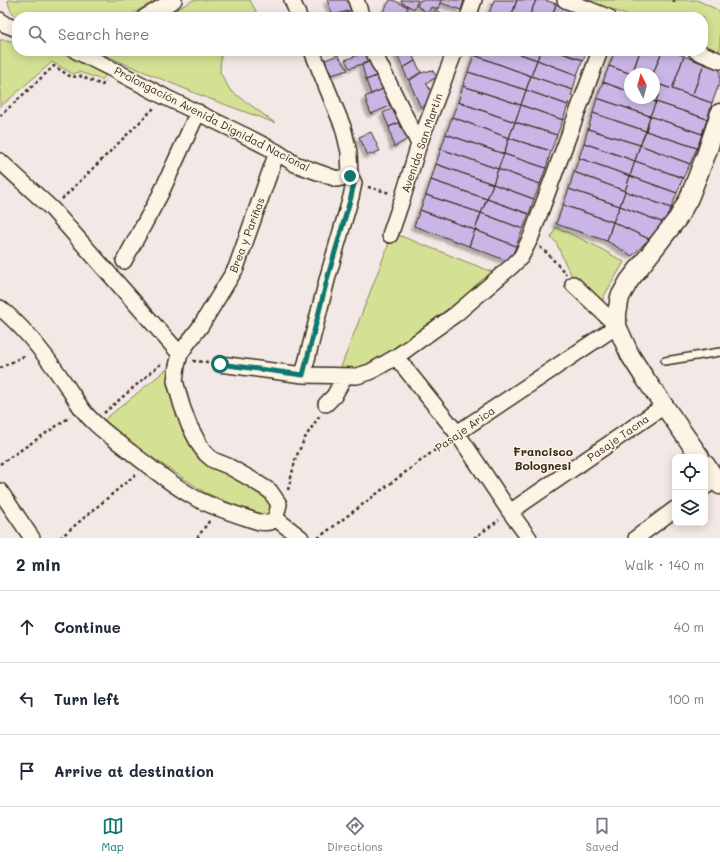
<!DOCTYPE html>
<meta charset="utf-8">
<style>
:root{--surface:#fff;--page:#f6f6f7;--text:#1f2937;--muted:#747a83;--line:#e0e1e3;--accent:#0f766e}
body{margin:0;font-family:Mali,sans-serif;background:var(--page);color:var(--text)}
.controls{position:absolute;right:12px;bottom:12px;display:grid;overflow:hidden;border-radius:8px;box-shadow:0 2px 10px #0003}
.controls button{width:36px;height:36px;display:grid;place-items:center;padding:0;border:0;border-bottom:1px solid var(--line);background:var(--surface);color:var(--text);font:20px sans-serif}
.compass{position:absolute;left:624px;top:68px;width:36px;height:36px;border-radius:50%;background:var(--surface);box-shadow:0 2px 10px #0003;rotate:354deg}
.stop{position:absolute;width:12px;height:12px;margin:-9px;border:3px solid #0f766e;border-radius:50%;background:#fff}
.stop.end{background:#0f766e;border-color:#fff;box-shadow:0 1px 4px #0008}
.list{margin:0;padding:0;list-style:none}
h2{display:flex;justify-content:space-between;align-items:center;height:52px;margin:0;padding:0 16px;font-size:17px}
h2 small{font-size:13px;font-weight:400;color:var(--muted)}
.list li{display:grid;grid-template-columns:26px 1fr auto;gap:12px;align-items:center;box-sizing:border-box;height:72px;padding:0 16px;border-top:1px solid var(--line)}
.list b{display:block;font-size:15px;white-space:nowrap}
.list em{font-size:13px;font-style:normal;color:var(--muted)}
.icon{flex:none;width:22px;height:22px;fill:none;stroke:currentColor;stroke-width:2;stroke-linecap:round;stroke-linejoin:round}
.map{position:relative;flex:none;width:720px;height:538px;overflow:hidden}
.search{position:absolute;background:var(--surface);box-shadow:0 2px 10px #0003;left:12px;right:12px;top:12px;height:44px;display:flex;align-items:center;gap:10px;box-sizing:border-box;padding:0 14px;border-radius:16px;color:var(--muted);font-size:15px}
.sheet{height:268px;background:var(--surface)}
nav{display:flex;justify-content:space-around;align-items:center;box-sizing:border-box;height:56px;border-top:1px solid var(--line);background:var(--surface);font-size:11px;color:var(--muted)}
nav a{display:grid;justify-items:center;gap:2px}
nav .on{color:var(--accent)}
.map>svg:first-child{display:block}
.green{fill:#d4e093;stroke:#888558}
.building{fill:#cab6e6;stroke:#3b2a1e;filter:url(#shadow)}
.lines{fill:none;stroke-linecap:round;stroke-linejoin:round}
.service-casing{stroke:#3b2a1e;stroke-width:10}
.minor-casing{stroke:#3b2a1e;stroke-width:18}
.tertiary-casing{stroke:#3b2a1e;stroke-width:21}
.path{stroke:#3b2a1e;stroke-width:2.5;stroke-dasharray:3 3;stroke-linecap:butt}
.service{stroke:#fcf5e5;stroke-width:7}
.minor{stroke:#fcf5e5;stroke-width:15}
.tertiary{stroke:#fcf5e5;stroke-width:18}
.route{stroke:#0f766e;stroke-width:5}
.labels{text-anchor:middle;stroke-width:3;stroke-linejoin:round;paint-order:stroke}
.street-label{font-size:11px;fill:#3b2a1e;stroke:#fcf5e5}
.neighbourhood-label{font-size:12px;font-weight:bold;fill:#3b2a1e;stroke:#fcf5e5}
</style>
<div class="map">
<svg width="720" height="538" viewBox="0 0 720 538">
<defs>
<filter id="shadow"><feDropShadow dx="-3.5" dy="3.5" stdDeviation="1" flood-color="#0004"/></filter>
</defs>
<rect width="100%" height="100%" fill="#f2e8e5"/>
<filter id="ink" filterUnits="userSpaceOnUse"><feTurbulence type="fractalNoise" baseFrequency=".025" numOctaves="2"/><feDisplacementMap in="SourceGraphic" scale="8" xChannelSelector="R" yChannelSelector="G"/><feConvolveMatrix kernelMatrix="1 2 1 2 8 2 1 2 1" color-interpolation-filters="sRGB"/></filter>
<g filter="url(#ink)">
<path class="green" d="M8,0H157L134,13L125,17H17C12,14 8,6 8,0Z
M193,0H250L259,17H164Z
M587,0H697L720,11V51H718L703,45V17H631Z
M0,40H6L17,42V51H58L106,75L102,80L79,72L73,74L52,62L0,107Z
M100,51H225L221,56L220,72L230,90L275,123L202,96L97,52Z
M556,227L596,246L624,262L604,296L600,310L575,281L565,263L556,242L551,238Z
M393,233L495,273L416,333L362,370L348,371L341,367Z
M167,369L171,392L185,429L259,490L278,510L265,517L255,513L206,493L124,439L113,430L104,420Z"/>
<path class="building" d="M327,0H348L352,10L333,15Z
M390,0H393L408,7L403,17H385L383,12Z
M402,0H418L414,9L401,2Z
M420,0H441L438,9L431,7L428,13L417,6Z
M442,0H461L464,1L461,10L441,3Z
M494,0H517L511,17H488Z
M517,0H536L529,17H511Z
M536,0H545L556,4L552,17H529Z
M556,4L579,13L577,17H552Z
M435,10L447,15L446,17H430Z
M349,12L351,17H334Z
M357,51H369L373,60L350,68L345,60L358,55Z
M396,51H411L415,61L403,68Z
M475,51H512L537,60L531,76L474,55Z
M512,51H540L537,60Z
M541,51H556L583,60L577,75L537,60Z
M565,51H587L583,60L564,54Z
M615,51H640L632,74L609,66Z
M640,51H662L653,74H632Z
M662,51H671L684,56L672,89L654,83V74H653Z
M338,55L348,70L331,75L325,60Z
M474,55L531,76L526,90L468,72Z
M684,56L704,64L692,96L672,89Z
M373,60L379,75L366,80L362,65Z
M537,60L577,75L573,90L531,76Z
M415,61L421,72L408,80L403,68Z
M704,64L720,70V82L712,103L692,96Z
M609,66L631,74H630V92L603,82Z
M432,70L437,77L426,83L435,98L421,108L409,81L421,73Z
M468,72L526,90L521,105L463,86Z
M379,75L383,89L371,94L366,80Z
M531,76L573,90L568,105L526,90Z
M603,82L630,92V98H646L656,102L650,116L597,98Z
M654,83L661,85L656,102L646,98H654Z
M661,85L712,103L707,119L656,102Z
M463,86L521,105L515,122L458,102Z
M383,89L390,106L371,114L365,97Z
M526,90L568,105L563,120L521,105Z
M597,98L650,116L646,131L593,113Z
M458,102L515,122L509,138L452,117Z
M656,102L707,119L702,134L650,116Z
M521,105L563,120L557,135L515,122Z
M393,108L400,122L389,127L383,113Z
M593,113L646,131L640,145L588,129Z
M650,116L702,134L697,148L646,131Z
M452,117L509,138L504,154L446,134Z
M400,122L408,139L394,147L389,127Z
M515,122L557,135L551,151L509,138Z
M588,129L640,145L635,161L584,143Z
M646,131L697,148L690,164L640,145Z
M371,132L380,151L368,155L359,137Z
M446,134L504,154L498,169L441,149Z
M509,138L551,151L546,168L504,154Z
M584,143L635,161L630,176L579,158Z
M640,145L690,164L683,178L635,161Z
M441,149L498,169L493,184L436,164Z
M504,154L546,168L540,184L498,169Z
M579,158L630,176L625,191L574,172Z
M635,161L683,178L677,193L630,176Z
M436,164L493,184L487,199L431,180Z
M498,169L540,184L534,199L493,184Z
M574,172L625,191L620,206L569,189Z
M630,176L677,193L671,208L625,191Z
M431,180L487,199L481,213L426,195Z
M493,184L534,199L529,214L487,199Z
M569,189L620,206L613,222L563,205Z
M625,191L671,208L664,223L620,206Z
M426,195L481,213L475,230L420,210Z
M487,199L529,214L523,229L481,213Z
M563,205L613,222L607,241L556,224Z
M620,206L664,223L649,239L613,222Z
M420,210L475,230L469,246L414,226Z
M481,213L523,229L516,246L475,230Z
M613,222L649,239L632,256L607,241Z
M475,230L516,246L510,262L469,246Z"/>
<g class="lines">
<defs>
<path id="service" d="M665,361L720,352"/>
<path id="minor" d="M292,0L299,17
M356,0L362,17
M565,0L608,17
M145,17L174,0
M468,17L474,0
M0,20L4,24L17,29
M76,51L116,71L165,97L244,135L277,152L295,164L337,179L350,176
M373,51L419,144
M696,51L720,61
M0,161L52,209L180,354
M390,235L403,197L419,144L455,51
M124,261L160,195L198,112
M0,308C24,327 44,353 62,379C69,389 75,399 82,409C93,424 108,434 123,446C146,464 170,484 197,499C217,509 238,515 259,522C276,525 276,517 279,504L270,491L251,479L228,466L213,460L206,454L200,446L189,425L182,406L175,381L177,366L180,354L187,344L200,327L236,268L277,152
M396,357L457,433L510,512L529,538
M220,364L303,375L357,376L370,372L396,357L456,314L512,266L521,257L531,237L600,51
M303,375L328,276L351,197L354,183L350,176L349,152L343,127L312,51
M326,404L334,396L345,376
M457,433L617,326L573,284
M705,487L716,479
M0,491L32,538
M510,512L664,406
M275,518L301,538
M636,538L675,509"/>
<path id="tertiary" d="M700,457L644,377L630,355L617,326V313L620,297L629,281L678,218L689,198L706,155L720,113
M705,464L720,485"/>
</defs>
<use href="#service" class="service-casing"/>
<use href="#minor" class="minor-casing"/>
<use href="#tertiary" class="tertiary-casing"/>
<path class="path" d="M674,3V0
M0,116L54,66L71,77L80,76L102,85L106,81
M368,187L390,193
M62,199L155,107
M540,247L548,254L566,274
M193,361L208,362
M0,368L26,355
M104,413L163,362
M0,464L70,417
M288,490L296,457L306,436L320,415
M60,538L136,474
M197,538L210,520
M318,538L447,441
M474,538L499,520"/>
<use href="#service" class="service"/>
<use href="#minor" class="minor"/>
<use href="#tertiary" class="tertiary"/>
</g>
</g>
<g class="lines" filter="url(#ink)">
<path class="route" d="M220,364L303,375L328,276L351,197L354,183L350,176"/>
</g>
<g class="labels">
<g class="street-label">
<text transform="translate(212 119) rotate(27)" y="4">Prolongación Avenida Dignidad Nacional</text>
<text transform="translate(422 143) rotate(-71)" y="4">Avenida San Martín</text>
<text transform="translate(247 235) rotate(-69)" y="4">Brea y Pariñas</text>
<text transform="translate(465 429) rotate(-35)" y="4">Pasaje Arica</text>
<text transform="translate(618 438) rotate(-35)" y="4">Pasaje Tacna</text>
</g>
<g class="neighbourhood-label">
<text x="543" y="456">Francisco<tspan x="543" dy="14">Bolognesi</tspan></text>
</g>
</g>
</svg>
<div class="controls">
<button><svg class="icon" aria-label="locate" viewBox="0 0 24 24"><circle cx="12" cy="12" r="6"/><path d="M12 2v4M12 18v4M2 12h4M18 12h4"/></svg></button>
<button><svg class="icon" aria-label="layers" viewBox="0 0 24 24"><path d="M12 4l9 5-9 5-9-5zM3 14l9 5 9-5"/></svg></button>
</div>
<svg class="compass" viewBox="-18 -18 36 36"><path d="M0-13l5 13h-10z" fill="#e53935"/><path d="M0 13l5-13h-10z" fill="#747a83"/></svg>
<div class="stop" style="left:220px;top:364px"></div>
<div class="stop end" style="left:350px;top:176px"></div>
<div class="search"><svg class="icon" aria-label="search" viewBox="0 0 24 24"><circle cx="10" cy="10" r="6"/><path d="M15 15l6 6"/></svg>Search here</div>
</div>
<section class="sheet">
<h2>2 min<small>Walk · 140 m</small></h2>
<ul class="list">
<li><svg class="icon" aria-label="ahead" viewBox="0 0 24 24"><path d="M12 20V5M6 11l6-6 6 6"/></svg><div><b>Continue</b></div><em>40 m</em></li>
<li><svg class="icon" aria-label="left" viewBox="0 0 24 24"><path d="M17 20v-9H6M10 6l-5 5 5 5"/></svg><div><b>Turn left</b></div><em>100 m</em></li>
<li><svg class="icon" aria-label="arrive" viewBox="0 0 24 24"><path d="M6 21V4h12l-3 4 3 4H6"/></svg><div><b>Arrive at destination</b></div></li>
</ul>
</section>
<nav>
<a class="on"><svg class="icon" aria-label="map" viewBox="0 0 24 24"><path d="M3 6l6-2 6 2 6-2v14l-6 2-6-2-6 2zM9 4v14M15 6v14"/></svg>Map</a>
<a><svg class="icon" aria-label="directions" viewBox="0 0 24 24"><path d="M12 3l9 9-9 9-9-9zM9 14v-3h6M13 9l2 2-2 2"/></svg>Directions</a>
<a><svg class="icon" aria-label="saved" viewBox="0 0 24 24"><path d="M7 4h10v16l-5-4-5 4z"/></svg>Saved</a>
</nav>
